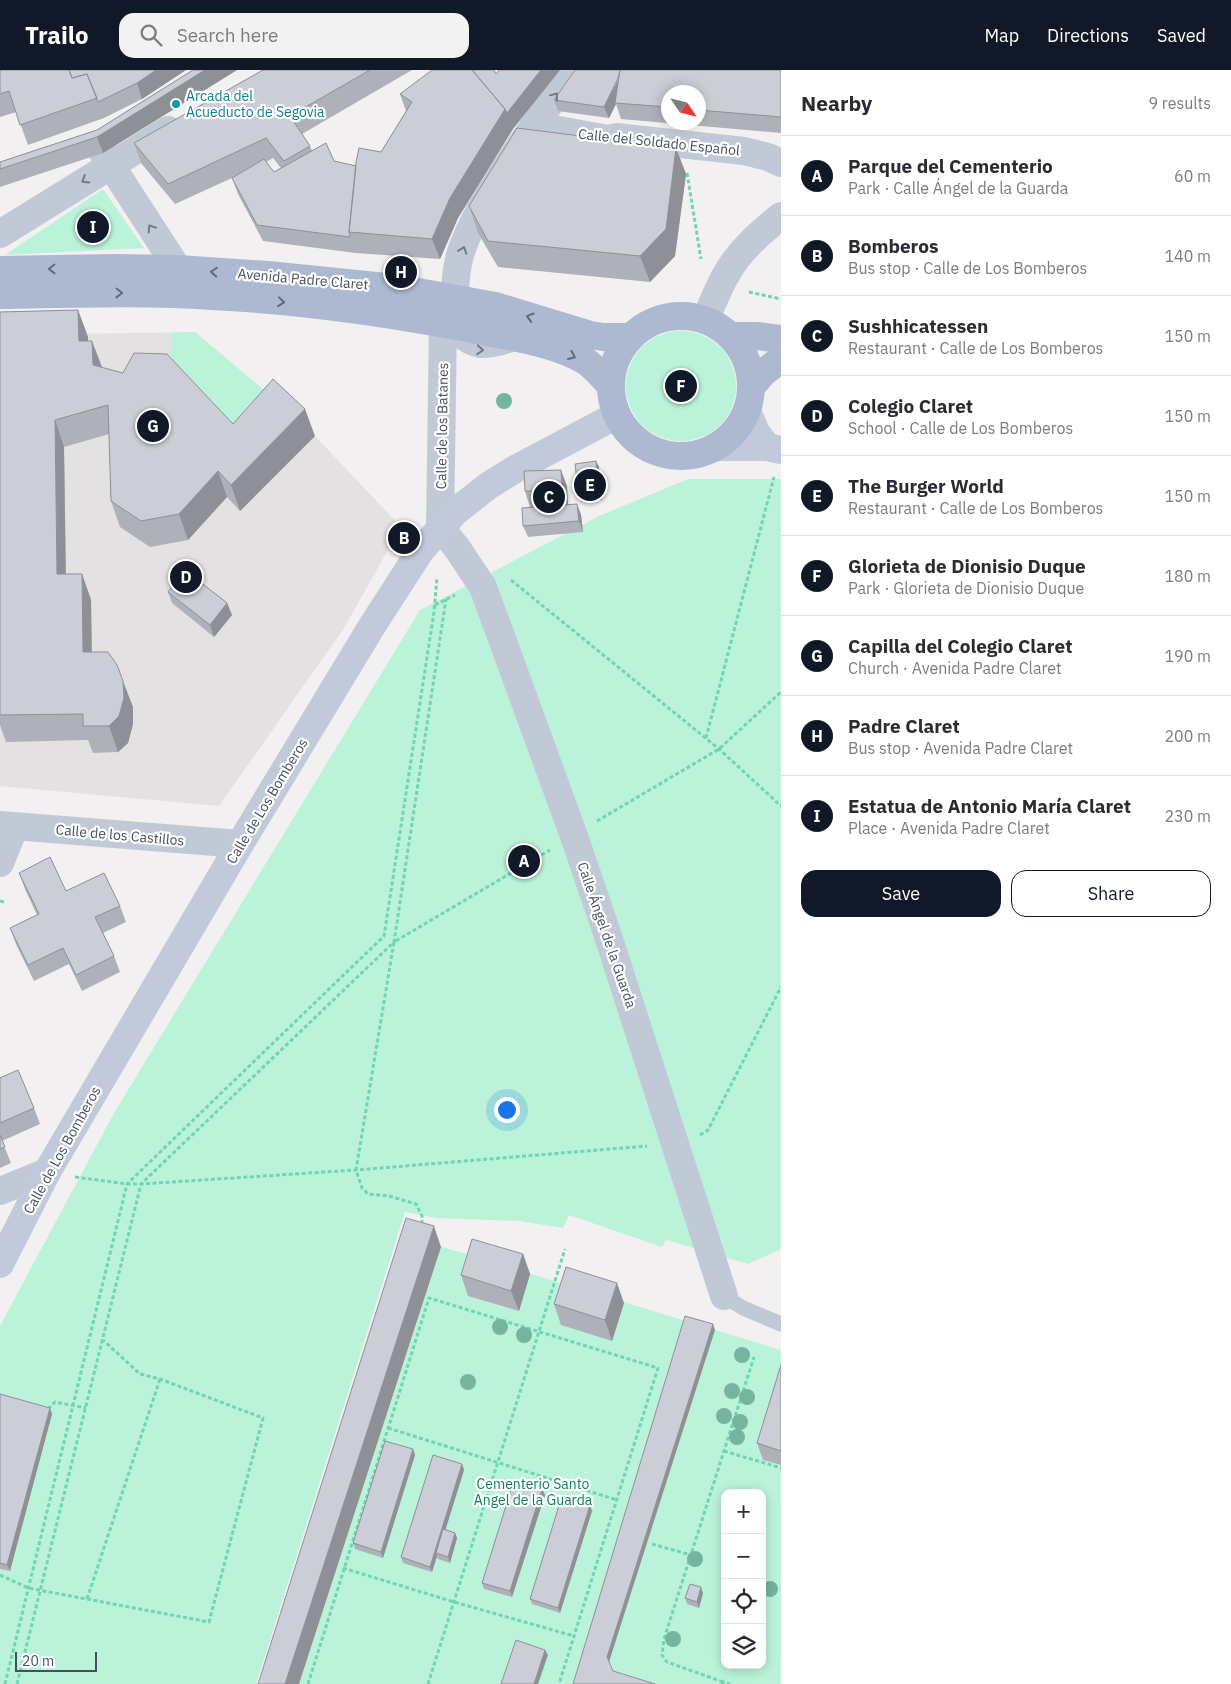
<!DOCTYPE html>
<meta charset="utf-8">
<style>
:root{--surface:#fff;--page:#f2f2f3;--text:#2b2b33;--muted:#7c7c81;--line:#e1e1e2;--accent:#111827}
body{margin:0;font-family:"IBM Plex Sans",sans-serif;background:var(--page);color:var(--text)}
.controls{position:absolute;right:15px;bottom:15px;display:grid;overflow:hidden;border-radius:10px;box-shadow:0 2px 12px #0003}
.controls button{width:45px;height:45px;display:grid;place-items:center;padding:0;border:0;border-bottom:1px solid var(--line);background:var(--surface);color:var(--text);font:25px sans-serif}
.compass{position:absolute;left:661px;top:15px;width:45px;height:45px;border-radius:50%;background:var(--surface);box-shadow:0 2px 12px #0003;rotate:125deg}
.scale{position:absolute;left:15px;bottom:12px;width:82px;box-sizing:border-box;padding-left:5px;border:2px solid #464f5f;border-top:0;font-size:14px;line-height:18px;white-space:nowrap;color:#464f5f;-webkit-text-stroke:4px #fff;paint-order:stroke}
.you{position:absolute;left:506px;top:1039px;width:18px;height:18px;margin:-12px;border:4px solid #fff;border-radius:50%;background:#1a73e8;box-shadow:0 0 0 8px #1a73e833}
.badge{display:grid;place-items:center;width:32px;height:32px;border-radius:50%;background:var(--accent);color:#fff;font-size:16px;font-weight:700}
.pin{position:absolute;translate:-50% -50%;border:2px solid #fff;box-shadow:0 1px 5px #0006}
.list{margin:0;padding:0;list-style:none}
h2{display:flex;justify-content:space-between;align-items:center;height:65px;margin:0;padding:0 20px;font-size:21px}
h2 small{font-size:16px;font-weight:400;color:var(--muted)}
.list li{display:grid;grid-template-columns:32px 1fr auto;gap:15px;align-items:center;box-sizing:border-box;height:80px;padding:0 20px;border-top:1px solid var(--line)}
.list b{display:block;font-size:19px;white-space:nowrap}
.list p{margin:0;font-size:16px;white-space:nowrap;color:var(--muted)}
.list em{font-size:16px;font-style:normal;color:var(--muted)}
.actions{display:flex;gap:10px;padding:15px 20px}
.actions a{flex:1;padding:11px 0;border:1px solid var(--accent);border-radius:15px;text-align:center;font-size:18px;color:var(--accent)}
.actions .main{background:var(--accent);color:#fff}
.icon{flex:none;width:28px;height:28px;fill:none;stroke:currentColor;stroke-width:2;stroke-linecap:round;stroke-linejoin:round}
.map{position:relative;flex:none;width:781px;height:1614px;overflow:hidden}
header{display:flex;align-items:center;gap:30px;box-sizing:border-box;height:70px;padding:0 25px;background:var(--accent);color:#fff}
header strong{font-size:24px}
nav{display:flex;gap:28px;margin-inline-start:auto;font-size:18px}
.search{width:350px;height:45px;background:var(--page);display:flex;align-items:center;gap:12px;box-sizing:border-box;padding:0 18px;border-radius:15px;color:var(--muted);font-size:19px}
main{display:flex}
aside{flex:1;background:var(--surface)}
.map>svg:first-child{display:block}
.education{fill:#e4e1e2}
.green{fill:#bbf3da;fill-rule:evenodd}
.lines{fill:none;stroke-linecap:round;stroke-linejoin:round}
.path{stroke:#6fd5b4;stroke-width:3;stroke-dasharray:4 2.5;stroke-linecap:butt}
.lane{stroke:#c2c9d6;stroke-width:15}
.street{stroke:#c2c9d6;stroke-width:28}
.secondary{stroke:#c1c9da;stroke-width:28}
.primary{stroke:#adb9d1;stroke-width:28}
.tree{fill:#75b49f}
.wall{fill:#afb1b8;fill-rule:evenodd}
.shaded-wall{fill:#8e9096}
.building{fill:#cbced6;stroke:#8e9096}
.oneway{stroke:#717a89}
.oneway2{stroke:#606a7c}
.culture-dot{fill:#0f9aa8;stroke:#fff;stroke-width:2}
.labels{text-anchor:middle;stroke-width:4.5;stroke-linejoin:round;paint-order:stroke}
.culture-label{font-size:14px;fill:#0d838f;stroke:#fff;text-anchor:start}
.street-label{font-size:14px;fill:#464f5f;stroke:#fff}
.park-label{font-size:14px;fill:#0f825c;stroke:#fff}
</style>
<header>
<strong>Trailo</strong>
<div class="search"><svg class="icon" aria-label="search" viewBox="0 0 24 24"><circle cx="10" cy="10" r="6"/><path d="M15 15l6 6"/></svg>Search here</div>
<nav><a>Map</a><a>Directions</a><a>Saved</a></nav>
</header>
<main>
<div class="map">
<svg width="781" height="1614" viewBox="0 0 781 1614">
<rect width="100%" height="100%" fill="#f2f0f0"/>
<path class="education" d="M195,262L315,366L401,457L344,558L219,736L0,716V265Z"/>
<path class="green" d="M103,119L144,178L5,185Z
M626 316a55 55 0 1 1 110 0a55 55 0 1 1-110 0Z
M195,262L283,336L243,381L168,310L172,263Z
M688,409H781V1179L748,1194L666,1170L662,1177L569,1145L563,1158L520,1151L436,1148L405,1142L256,1614H0V1256L114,1043L420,540L599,446Z
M413,1168L781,1280V1330L763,1390L781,1395V1614H272ZM725,1423H762V1595H725Z"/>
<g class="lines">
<path class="path" d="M687,103L701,189
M749,222L781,229
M511,510L719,679L781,736
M435,535L455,525
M706,668L774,407
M597,751L719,679L781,622
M0,831L4,832
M700,1065L708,1060L781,917
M75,1107L127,1114H141L356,1100L647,1076
M421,1153H422V1146L416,1134L389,1126L368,1124L362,1118L356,1100L394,872L550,780
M48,1339L55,1332L86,1338
M388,1358L617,1430
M724,1381L781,1398
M652,1474L691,1485
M343,1498L454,1532L574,1566
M0,1505L28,1518L209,1552L263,1348L160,1309L140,1304L103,1270
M87,1529L160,1309
M723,1612L667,1592L662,1585L664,1569L754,1287
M5,1614L127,1114L384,866L434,542L437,508
M17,1614L141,1114L394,872L446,529
M308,1614L429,1228L658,1298L559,1614
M428,1614L565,1179
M722,1614L723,1612L730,1614"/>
<path class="lane" d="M444,255C469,287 484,284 520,272
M724,1226L743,1238L781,1254"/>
<path class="street" d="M539,49L547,57L553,59L608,69L616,67L744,81L768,87L781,93
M103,83L178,199
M0,164L168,60
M455,228C455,212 456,197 461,182C470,155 485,131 500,107C523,70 548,34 576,0
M705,250C712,235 718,218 727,203C740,180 761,162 781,146
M443,254L440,457L457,478L483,517L574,766L609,869L724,1226
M0,755L240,774
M0,793L15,756
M0,1121L47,1102"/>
<path class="secondary" d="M747,341L756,362L767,377
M715,377H767L781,380
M0,1194L47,1102L240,774L372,556L421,480L455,442L488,416L517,398L617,345"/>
<path class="primary" d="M0,200L113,198L178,199L268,205L396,218L495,236L590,265L603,267H631
M0,225C71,224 141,221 212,226C297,230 383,242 467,258C504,266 555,272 587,292C596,299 603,307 611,316
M611 316a70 70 0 1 1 140 0a70 70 0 1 1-140 0Z
M731,266H757L781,269
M752,316L763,303L781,289"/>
</g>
<g class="tree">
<circle cx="504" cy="331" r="8"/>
<circle cx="500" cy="1257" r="8"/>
<circle cx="524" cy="1265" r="8"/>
<circle cx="742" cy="1285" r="8"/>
<circle cx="468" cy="1312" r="8"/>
<circle cx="732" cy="1321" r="8"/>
<circle cx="747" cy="1327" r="8"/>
<circle cx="724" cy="1346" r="8"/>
<circle cx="740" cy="1352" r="8"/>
<circle cx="737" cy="1367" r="8"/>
<circle cx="695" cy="1489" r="8"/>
<circle cx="770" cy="1519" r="8"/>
<circle cx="673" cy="1569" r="8"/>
</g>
<path class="wall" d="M0,0H186L142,29L104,48L28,75L16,42L0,47Z
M193,0H237L103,83L0,117V92L97,60Z
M263,0H412L302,64L310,76L312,81L334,91L356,96L381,82L406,41L400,24L513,59L458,148L440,189L356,183L263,171L238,124L232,108L175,134L141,93L134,73ZM273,88L281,98L274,102L266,92Z
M781,0V63L621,49L616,34L609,48L558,41L554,30ZM668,22H698V52H668Z
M676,78L686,104L675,186L650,212L498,197L478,163L469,136Z
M78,240L88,267V271L102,298L233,354L315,366L240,441L227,427L188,470L150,477L120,457L111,431L109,364L64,377L66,504H82L91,530L92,582L133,637V654L128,673L118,682L93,683L88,670L6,672L0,655V242Z
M596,391L599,397L602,430L581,432L579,426Z
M567,416L568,435L577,434L581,445L583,462L528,467L523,456L530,437L525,421Z
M168,522L227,533L232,545L214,567L172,533Z
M19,803L66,821L120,836L126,852L103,863L114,886L120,902L82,921L69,894L34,911L16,874L10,858L37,845L25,819Z
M0,1008L34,1038L40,1054L2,1071L11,1093L0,1098Z
M523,1184L530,1204L519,1241L468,1226L461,1205Z
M624,1233L612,1271L561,1255L554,1234Z
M781,1295V1395L763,1390L757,1373Z
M0,1324L52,1344L10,1501L0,1499Z
M413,1379L415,1385L383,1488L355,1479L353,1473Z
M462,1394L464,1400L445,1459L455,1463L457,1468L450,1493L438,1489L437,1486L432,1502L403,1493L401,1487Z
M542,1419L545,1425L512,1527L484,1519L482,1513Z
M592,1441L560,1543L532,1534L530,1529Z
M703,1523L699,1538L687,1534L685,1528Z"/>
<path class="shaded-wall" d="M156,0H186L142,29L137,13Z
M205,0H237L103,83L97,67Z
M541,0H560L513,59L458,148L440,189L432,169L450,128L505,39Z
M622,2L615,33L616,34L609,48L604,37Z
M676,78L686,104L675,186L650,212L640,186Z
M78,240L88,267V298L79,271Z
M92,271L102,297L93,295Z
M305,339L315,366L240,441L231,415Z
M55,350L64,377L66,531L57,504Z
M596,391L599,397L602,430L600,424Z
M561,400L567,416L568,436L562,420Z
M218,401L227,427L188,470L179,444Z
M577,434L581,445L583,462L579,451Z
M82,504L91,530L92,609L83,582Z
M227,533L232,545L214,567L210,555Z
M123,611L133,637V654L128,673L118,682L109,656Z
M434,1156L441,1177L299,1614H285Z
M523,1184L530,1204L519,1241L511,1221Z
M617,1213L624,1233L612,1271L605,1250Z
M713,1254L715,1260L609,1592L607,1587Z
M50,1338L52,1344L10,1501L7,1495Z
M413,1379L415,1385L383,1488L381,1482Z
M462,1394L464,1400L438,1484L436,1483L437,1486L432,1502L430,1497Z
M542,1419L545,1425L512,1527L510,1521Z
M590,1435L592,1441L560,1543L558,1538Z
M455,1463L457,1468L450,1493L448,1487Z
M701,1517L703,1523L699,1538L697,1532Z
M545,1580L548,1585L538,1614H534Z"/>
<path class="building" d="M0,0H69L72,8L87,4L97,28L20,55L9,21L0,24Z
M69,0H156L137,13L98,32L87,4L72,8Z
M193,0H205L97,67L0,99V92L97,60Z
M263,0H370L290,46L310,76L284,91L266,68L168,114L134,73Z
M432,0H472L505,39L450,128L432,169L349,162L356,92L359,78L381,82L412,32L400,24Z
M474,0H494L496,4L499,0H541L507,43L505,39L473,1Z
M575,0H620L618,8L604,37L554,30Z
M620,0H781V47L698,40V22H668V37L615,33Z
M517,58L676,78L666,159L640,186L488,171L469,136Z
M326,73L334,91L356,96L349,162L350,167L257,155L232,108L264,89L274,102Z
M78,240L79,271H92L93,295L123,303L134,283L167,284L233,354L273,309L305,339L231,415L218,401L179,444L141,451L111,431L108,335L55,350L57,504H82L83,582H108L117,595L123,611L124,628L119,646L109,656H83V644L0,645V242Z
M596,391L600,424L579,426L575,394Z
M561,400L562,420L525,421L524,401Z
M577,434L579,451L523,456L522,438Z
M185,500L227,533L210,555L168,522Z
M50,787L66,821L104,803L120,836L95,847L114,886L76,905L63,878L28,895L10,858L39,844L19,803Z
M18,1000L34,1038L0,1053V1008Z
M0,1065L5,1077L0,1079Z
M406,1148L434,1156L285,1614H258Z
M472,1169L523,1184L511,1221L461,1205Z
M566,1197L617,1213L605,1250L554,1234Z
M685,1246L713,1254L607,1587L613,1601L655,1614H573Z
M781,1295V1381L757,1373Z
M0,1324L50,1338L7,1495L0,1493Z
M385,1371L413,1379L381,1482L353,1473Z
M433,1385L462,1394L430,1497L401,1487Z
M514,1410L542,1419L510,1521L482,1513Z
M562,1426L590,1435L558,1538L530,1529Z
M443,1459L455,1463L448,1487L436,1483Z
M690,1514L701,1517L697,1532L685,1528Z
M516,1570L545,1580L534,1614H501Z"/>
<defs><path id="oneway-chevron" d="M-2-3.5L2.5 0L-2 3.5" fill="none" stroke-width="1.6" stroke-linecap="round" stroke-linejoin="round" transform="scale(1.25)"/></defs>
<g class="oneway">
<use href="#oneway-chevron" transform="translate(555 26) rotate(-53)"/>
<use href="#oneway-chevron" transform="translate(85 110) rotate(148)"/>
<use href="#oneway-chevron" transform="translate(151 158) rotate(-123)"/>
<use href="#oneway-chevron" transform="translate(463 180) rotate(-71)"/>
<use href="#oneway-chevron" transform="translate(480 280) rotate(5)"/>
</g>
<g class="oneway2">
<use href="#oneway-chevron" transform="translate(52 199) rotate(179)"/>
<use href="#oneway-chevron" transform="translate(214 202) rotate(-176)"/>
<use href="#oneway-chevron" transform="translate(119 223) rotate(1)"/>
<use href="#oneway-chevron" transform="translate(281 232) rotate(6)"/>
<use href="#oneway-chevron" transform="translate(530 247) rotate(-163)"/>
<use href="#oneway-chevron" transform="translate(572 286) rotate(24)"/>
</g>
<circle class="culture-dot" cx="176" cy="34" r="5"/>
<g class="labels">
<g class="culture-label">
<text x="186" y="31">Arcada del<tspan x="186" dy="16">Acueducto de Segovia</tspan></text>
</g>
<g class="street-label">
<text transform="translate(659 72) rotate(6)" y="5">Calle del Soldado Español</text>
<text transform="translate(303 209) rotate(5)" y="5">Avenida Padre Claret</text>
<text transform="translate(442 356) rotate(-89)" y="5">Calle de los Batanes</text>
<text transform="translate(267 731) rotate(-59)" y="5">Calle de Los Bomberos</text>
<text transform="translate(120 765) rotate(5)" y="5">Calle de los Castillos</text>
<text transform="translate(607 865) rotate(71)" y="5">Calle Ángel de la Guarda</text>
<text transform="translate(62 1080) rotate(-61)" y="5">Calle de Los Bomberos</text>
</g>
<g class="park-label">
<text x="533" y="1419">Cementerio Santo<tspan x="533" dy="16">Angel de la Guarda</tspan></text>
</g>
</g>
</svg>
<div class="controls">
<button>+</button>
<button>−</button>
<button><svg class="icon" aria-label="locate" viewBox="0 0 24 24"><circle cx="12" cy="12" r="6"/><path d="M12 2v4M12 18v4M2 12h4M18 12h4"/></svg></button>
<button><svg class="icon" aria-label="layers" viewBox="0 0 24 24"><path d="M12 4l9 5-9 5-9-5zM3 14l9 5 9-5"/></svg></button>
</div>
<svg class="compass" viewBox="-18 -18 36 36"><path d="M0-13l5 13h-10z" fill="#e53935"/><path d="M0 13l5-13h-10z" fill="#7c7c81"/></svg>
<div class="scale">20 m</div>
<div class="you"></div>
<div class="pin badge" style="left:524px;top:791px">A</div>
<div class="pin badge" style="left:404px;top:468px">B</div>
<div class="pin badge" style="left:549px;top:427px">C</div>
<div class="pin badge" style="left:186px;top:507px">D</div>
<div class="pin badge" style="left:590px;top:415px">E</div>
<div class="pin badge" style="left:681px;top:316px">F</div>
<div class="pin badge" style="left:153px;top:356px">G</div>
<div class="pin badge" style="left:401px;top:202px">H</div>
<div class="pin badge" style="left:93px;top:157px">I</div>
</div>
<aside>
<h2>Nearby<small>9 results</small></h2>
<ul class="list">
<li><span class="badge">A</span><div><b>Parque del Cementerio</b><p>Park · Calle Ángel de la Guarda</p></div><em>60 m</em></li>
<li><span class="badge">B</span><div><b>Bomberos</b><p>Bus stop · Calle de Los Bomberos</p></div><em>140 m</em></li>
<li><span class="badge">C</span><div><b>Sushhicatessen</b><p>Restaurant · Calle de Los Bomberos</p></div><em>150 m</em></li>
<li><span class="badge">D</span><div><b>Colegio Claret</b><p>School · Calle de Los Bomberos</p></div><em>150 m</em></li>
<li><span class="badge">E</span><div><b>The Burger World</b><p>Restaurant · Calle de Los Bomberos</p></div><em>150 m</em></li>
<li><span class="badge">F</span><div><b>Glorieta de Dionisio Duque</b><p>Park · Glorieta de Dionisio Duque</p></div><em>180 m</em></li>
<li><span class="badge">G</span><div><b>Capilla del Colegio Claret</b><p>Church · Avenida Padre Claret</p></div><em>190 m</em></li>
<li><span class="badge">H</span><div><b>Padre Claret</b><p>Bus stop · Avenida Padre Claret</p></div><em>200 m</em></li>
<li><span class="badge">I</span><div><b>Estatua de Antonio María Claret</b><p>Place · Avenida Padre Claret</p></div><em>230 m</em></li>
</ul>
<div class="actions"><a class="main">Save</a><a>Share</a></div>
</aside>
</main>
